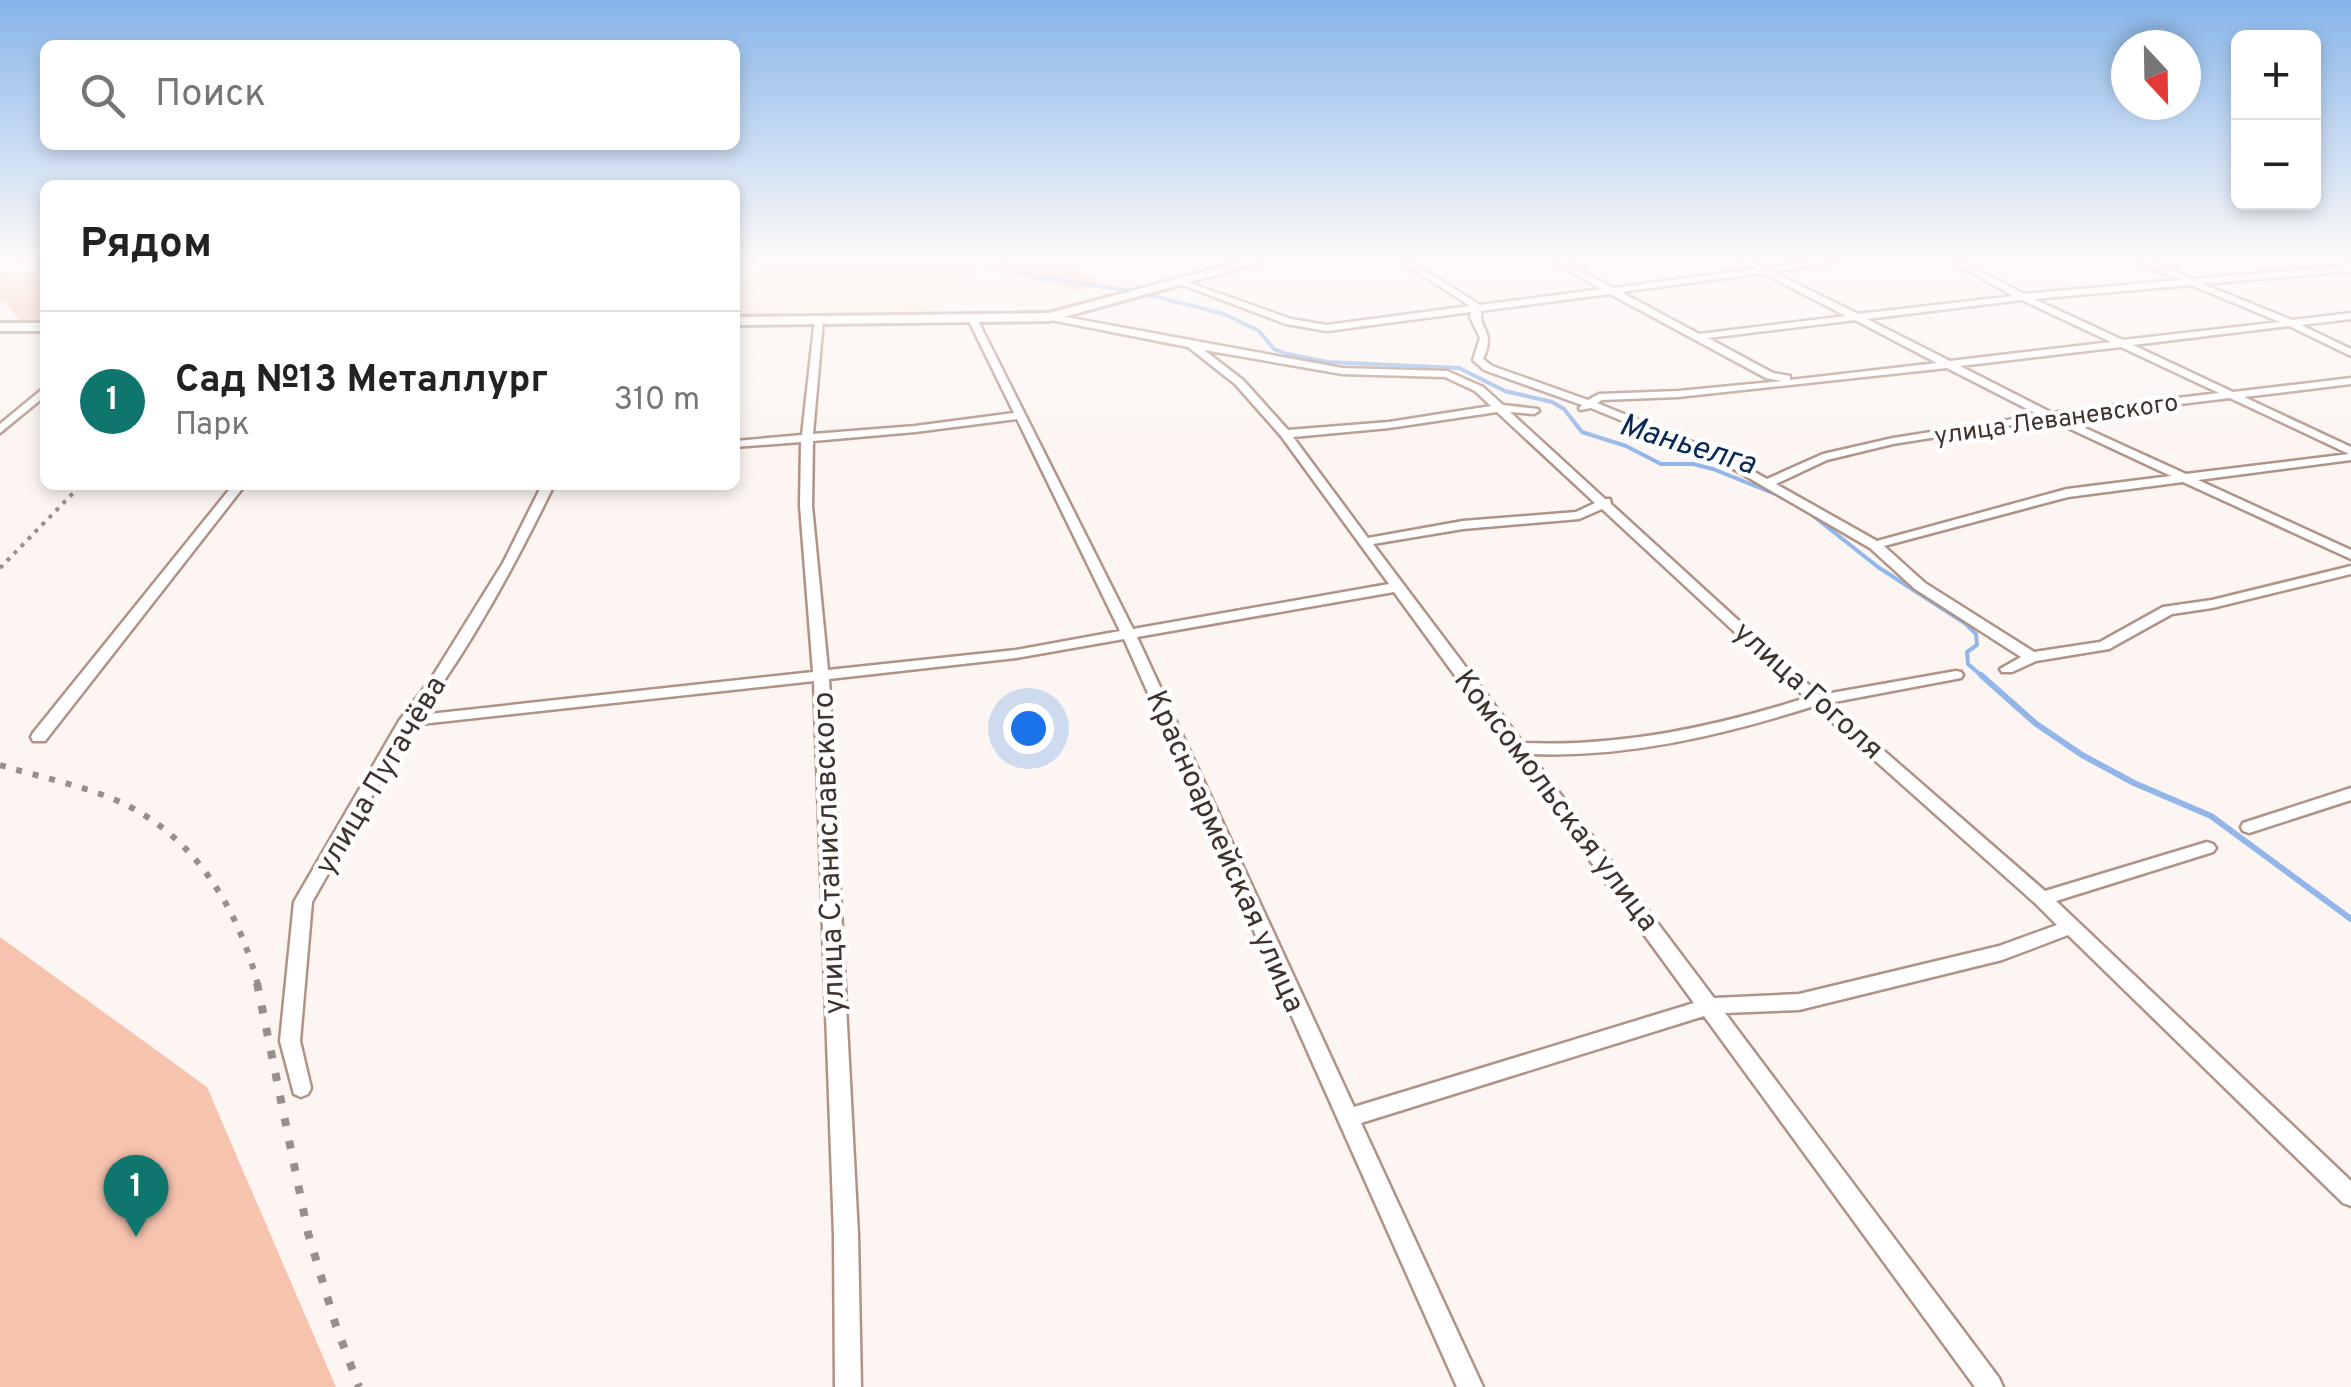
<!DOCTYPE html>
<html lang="ru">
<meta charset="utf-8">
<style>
:root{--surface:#fff;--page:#f6f6f6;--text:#222;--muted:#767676;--line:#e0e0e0;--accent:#0f766e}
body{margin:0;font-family:Overpass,sans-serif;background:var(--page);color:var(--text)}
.controls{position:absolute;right:30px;top:30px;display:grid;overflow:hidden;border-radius:15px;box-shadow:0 5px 15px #0003}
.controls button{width:90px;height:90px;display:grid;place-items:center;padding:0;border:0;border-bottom:2px solid var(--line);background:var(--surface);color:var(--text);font:50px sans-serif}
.compass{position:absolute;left:2111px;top:30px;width:90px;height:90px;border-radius:50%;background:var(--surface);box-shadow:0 5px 15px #0003;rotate:158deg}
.you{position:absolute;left:1028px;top:728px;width:35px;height:35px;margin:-25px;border:8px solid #fff;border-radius:50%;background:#1a73e8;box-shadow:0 0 0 15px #1a73e833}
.badge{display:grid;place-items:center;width:65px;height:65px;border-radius:50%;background:var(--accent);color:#fff;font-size:32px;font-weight:700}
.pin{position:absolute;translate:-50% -82px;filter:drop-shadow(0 2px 5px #0008)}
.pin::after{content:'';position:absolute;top:52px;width:35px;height:30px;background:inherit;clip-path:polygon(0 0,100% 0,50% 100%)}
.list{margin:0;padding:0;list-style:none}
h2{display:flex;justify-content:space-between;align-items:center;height:130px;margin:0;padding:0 40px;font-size:42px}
h2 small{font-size:32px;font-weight:400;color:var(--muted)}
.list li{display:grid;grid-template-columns:65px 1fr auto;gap:30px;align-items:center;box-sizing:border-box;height:180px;padding:0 40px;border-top:2px solid var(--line)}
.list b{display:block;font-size:38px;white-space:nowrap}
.list p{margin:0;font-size:32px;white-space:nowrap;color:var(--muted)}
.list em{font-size:32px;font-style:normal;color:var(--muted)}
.icon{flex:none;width:55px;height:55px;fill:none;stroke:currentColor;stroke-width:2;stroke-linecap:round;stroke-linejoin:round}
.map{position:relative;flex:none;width:2351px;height:1387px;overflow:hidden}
.search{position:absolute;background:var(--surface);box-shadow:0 5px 15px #0003;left:40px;top:40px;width:700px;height:110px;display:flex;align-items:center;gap:25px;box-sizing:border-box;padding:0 35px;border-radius:15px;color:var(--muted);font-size:38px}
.panel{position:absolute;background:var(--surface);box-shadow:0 5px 15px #0003;left:40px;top:180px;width:700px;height:310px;border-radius:15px}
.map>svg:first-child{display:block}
.industrial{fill:#fde8d9}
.green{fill:#f6c3af}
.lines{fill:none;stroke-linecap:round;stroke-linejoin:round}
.stream-far1{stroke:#93b6ea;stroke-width:4}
.stream{stroke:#93b6ea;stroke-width:6}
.street-casing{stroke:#b09286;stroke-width:5}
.secondary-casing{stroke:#b09286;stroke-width:6}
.street{fill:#fff;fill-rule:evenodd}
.secondary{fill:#fff;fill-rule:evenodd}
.rail-far2{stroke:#988e8a;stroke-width:4;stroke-dasharray:4 6;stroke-linecap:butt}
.rail-far1{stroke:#988e8a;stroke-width:6;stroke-dasharray:6 11;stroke-linecap:butt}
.rail{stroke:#988e8a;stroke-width:8;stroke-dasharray:8 15;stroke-linecap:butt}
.labels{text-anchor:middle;stroke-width:9;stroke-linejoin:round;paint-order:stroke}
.far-street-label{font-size:25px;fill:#40332e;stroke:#fff}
.street-label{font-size:30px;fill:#40332e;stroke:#fff}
.water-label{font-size:32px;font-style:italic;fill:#082956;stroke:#fff}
</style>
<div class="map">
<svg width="2351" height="1387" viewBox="0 0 2351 1387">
<rect width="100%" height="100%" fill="#fcf5f2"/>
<path class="industrial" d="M735,262H978L977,275L945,283L941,312L735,314Z"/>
<path class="green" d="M988,262C1023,262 1077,254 1099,288L1076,290L989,269Z
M0,272L45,273V321L19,320L6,302L0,300Z
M0,937L207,1087L336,1387H0Z"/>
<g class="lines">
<path class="stream-far1" d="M1005,262L1035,277L1134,291L1224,314L1259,331L1274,349L1287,354L1327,362L1459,368L1505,391L1552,402L1564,409L1582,432L1626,446L1661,464H1693L1713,469L1780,496
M1807,511L1878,567L1966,624L1976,634L1977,645L1967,652L1968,664L1984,678"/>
<path class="stream" d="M1981,675L2035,723L2082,755L2134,783L2211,816L2351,919"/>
<defs>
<path id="street" d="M1402,262H1412L1480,305L1602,289L1554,262H1565L1613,288L1755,269L1743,262H1754L1765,268L1809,262H1834L1773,272L1858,314L2013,296L1953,262H1963L2024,294L2180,280L2139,262H2151L2193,279L2351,265V271L2203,284L2292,320L2351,313V319L2301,325L2351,349V356L2289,326L2133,345L2233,392L2351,378V384L2244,397L2351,447V460L2198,480L2351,550V559L2183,482L2068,497L1884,546L1925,583L2034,652L2100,642L2163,607L2212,600L2351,566V574L2212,608L2172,614L2109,649L2036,661L2012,672H2002L2000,669L2021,657L1915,589L1870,548L1718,460L1591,408L1580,410L1579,408L1582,405L1484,370L1473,360L1480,338L1470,317L1471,312L1327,331L1286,324L1180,284L1187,282L1291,319L1327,325L1470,306ZM1763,273L1846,316L1699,334L1621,292ZM2191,285L2280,322L2123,340L2034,299ZM1610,294L1766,378L1782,381L1678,391L1599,394L1588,400L1492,366L1483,359C1496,331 1479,331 1481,311ZM2022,300L2111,342L1950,361L1867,319ZM1855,320L1937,363L1790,380V376L1773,373L1708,338ZM2121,347L2219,393L2052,413L1960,366ZM1947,368L2039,415L1893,438L1823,454L1767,479L1726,456L1597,403L1602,400L1678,397ZM2230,398L2349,454L2186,474L2063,418ZM2049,419L2171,476L2067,489L1877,541L1776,484L1827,460L1893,444Z
M1049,314L1342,368L1447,371L1483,387L1503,405L1538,409L1539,411L1534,414L1510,412L1605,499H1610L1611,504L1820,695L1956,671L1961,672L1963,675L1961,678L1956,679L1829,703L2045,891L2207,842L2213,844L2216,848L2213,852L2056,901L2351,1181V1206L2343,1203L2068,935L2002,960L1799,1010L1725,1013L1999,1378L2003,1387H1975L1704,1016L1361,1123L1483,1387H1457L1124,639L1016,658L829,679L858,1235L861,1387H835L834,1235L814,681L412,725L312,902L300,1041L311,1088L308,1094L301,1097L294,1094L280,1041L294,902L399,721L431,679L503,563L542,485H554C515,565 473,643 420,715L813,672L800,506L801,442L735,447V441L802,435L815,318L823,320L813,434L915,426L1014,413L968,319L976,317L1133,629L1389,584L1281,436L1235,384L1188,347L1046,319V315ZM1204,350L1342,374L1445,377L1475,391L1491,406L1389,422L1288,430L1243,380ZM1497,412L1595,503L1576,512L1463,521L1368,538L1293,437L1389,428ZM1017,419L1120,631L1016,650L828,670L812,506L813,441L915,432ZM1602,509L1806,698C1714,727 1620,747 1523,743L1373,544L1463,529L1579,519ZM1394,592L1694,1003L1354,1107L1137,637ZM1814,706L2036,904L2057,925L1999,946L1799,994L1714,998L1530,754C1627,758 1723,735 1814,706Z
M45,387V396L0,433V424Z
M233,485H245L45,741H33L31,737L33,733Z
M2351,788V800L2249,833L2243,831L2241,827L2243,823Z"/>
<path id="secondary" d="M1241,262H1262L1049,321L735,325V317L1049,313Z
M0,323H45V331H0Z"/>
</defs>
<use href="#street" class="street-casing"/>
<use href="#secondary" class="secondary-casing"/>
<use href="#street" class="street"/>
<use href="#secondary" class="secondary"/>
<path class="rail-far2" d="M17,262L45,264
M0,568L81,485"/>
<path class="rail-far1" d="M0,765C39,777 81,785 118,801C194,835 238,908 258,985"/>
<path class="rail" d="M257,983L308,1233L336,1326L359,1387"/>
</g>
<linearGradient id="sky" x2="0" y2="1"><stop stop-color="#86b5e9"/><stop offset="0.57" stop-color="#fefaf9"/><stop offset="1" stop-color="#fefaf9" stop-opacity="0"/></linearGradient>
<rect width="2351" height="456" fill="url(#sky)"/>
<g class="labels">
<g class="far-street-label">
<text transform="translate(2056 418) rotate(-8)" y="9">улица Леваневского</text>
</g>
<g class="street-label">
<text transform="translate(1809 690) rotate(42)" y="10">улица Гоголя</text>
<text transform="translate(380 775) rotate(-59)" y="10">улица Пугачёва</text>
<text transform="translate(1557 800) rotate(53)" y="10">Комсомольская улица</text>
<text transform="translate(1226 851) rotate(66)" y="10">Красноармейская улица</text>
<text transform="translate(828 853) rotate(-92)" y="10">улица Станиславского</text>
</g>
<g class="water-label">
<text transform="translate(1688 443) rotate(17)" y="11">Маньелга</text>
</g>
</g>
</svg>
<div class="controls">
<button>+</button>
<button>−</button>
</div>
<svg class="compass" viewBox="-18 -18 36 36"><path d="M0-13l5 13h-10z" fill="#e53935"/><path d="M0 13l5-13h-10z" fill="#767676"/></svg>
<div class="you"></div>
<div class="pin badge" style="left:136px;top:1237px">1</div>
<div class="search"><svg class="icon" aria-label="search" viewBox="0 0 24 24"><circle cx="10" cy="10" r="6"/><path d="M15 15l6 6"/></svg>Поиск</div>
<section class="panel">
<h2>Рядом<small></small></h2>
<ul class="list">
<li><span class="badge">1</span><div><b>Сад №13 Металлург</b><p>Парк</p></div><em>310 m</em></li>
</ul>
</section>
</div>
